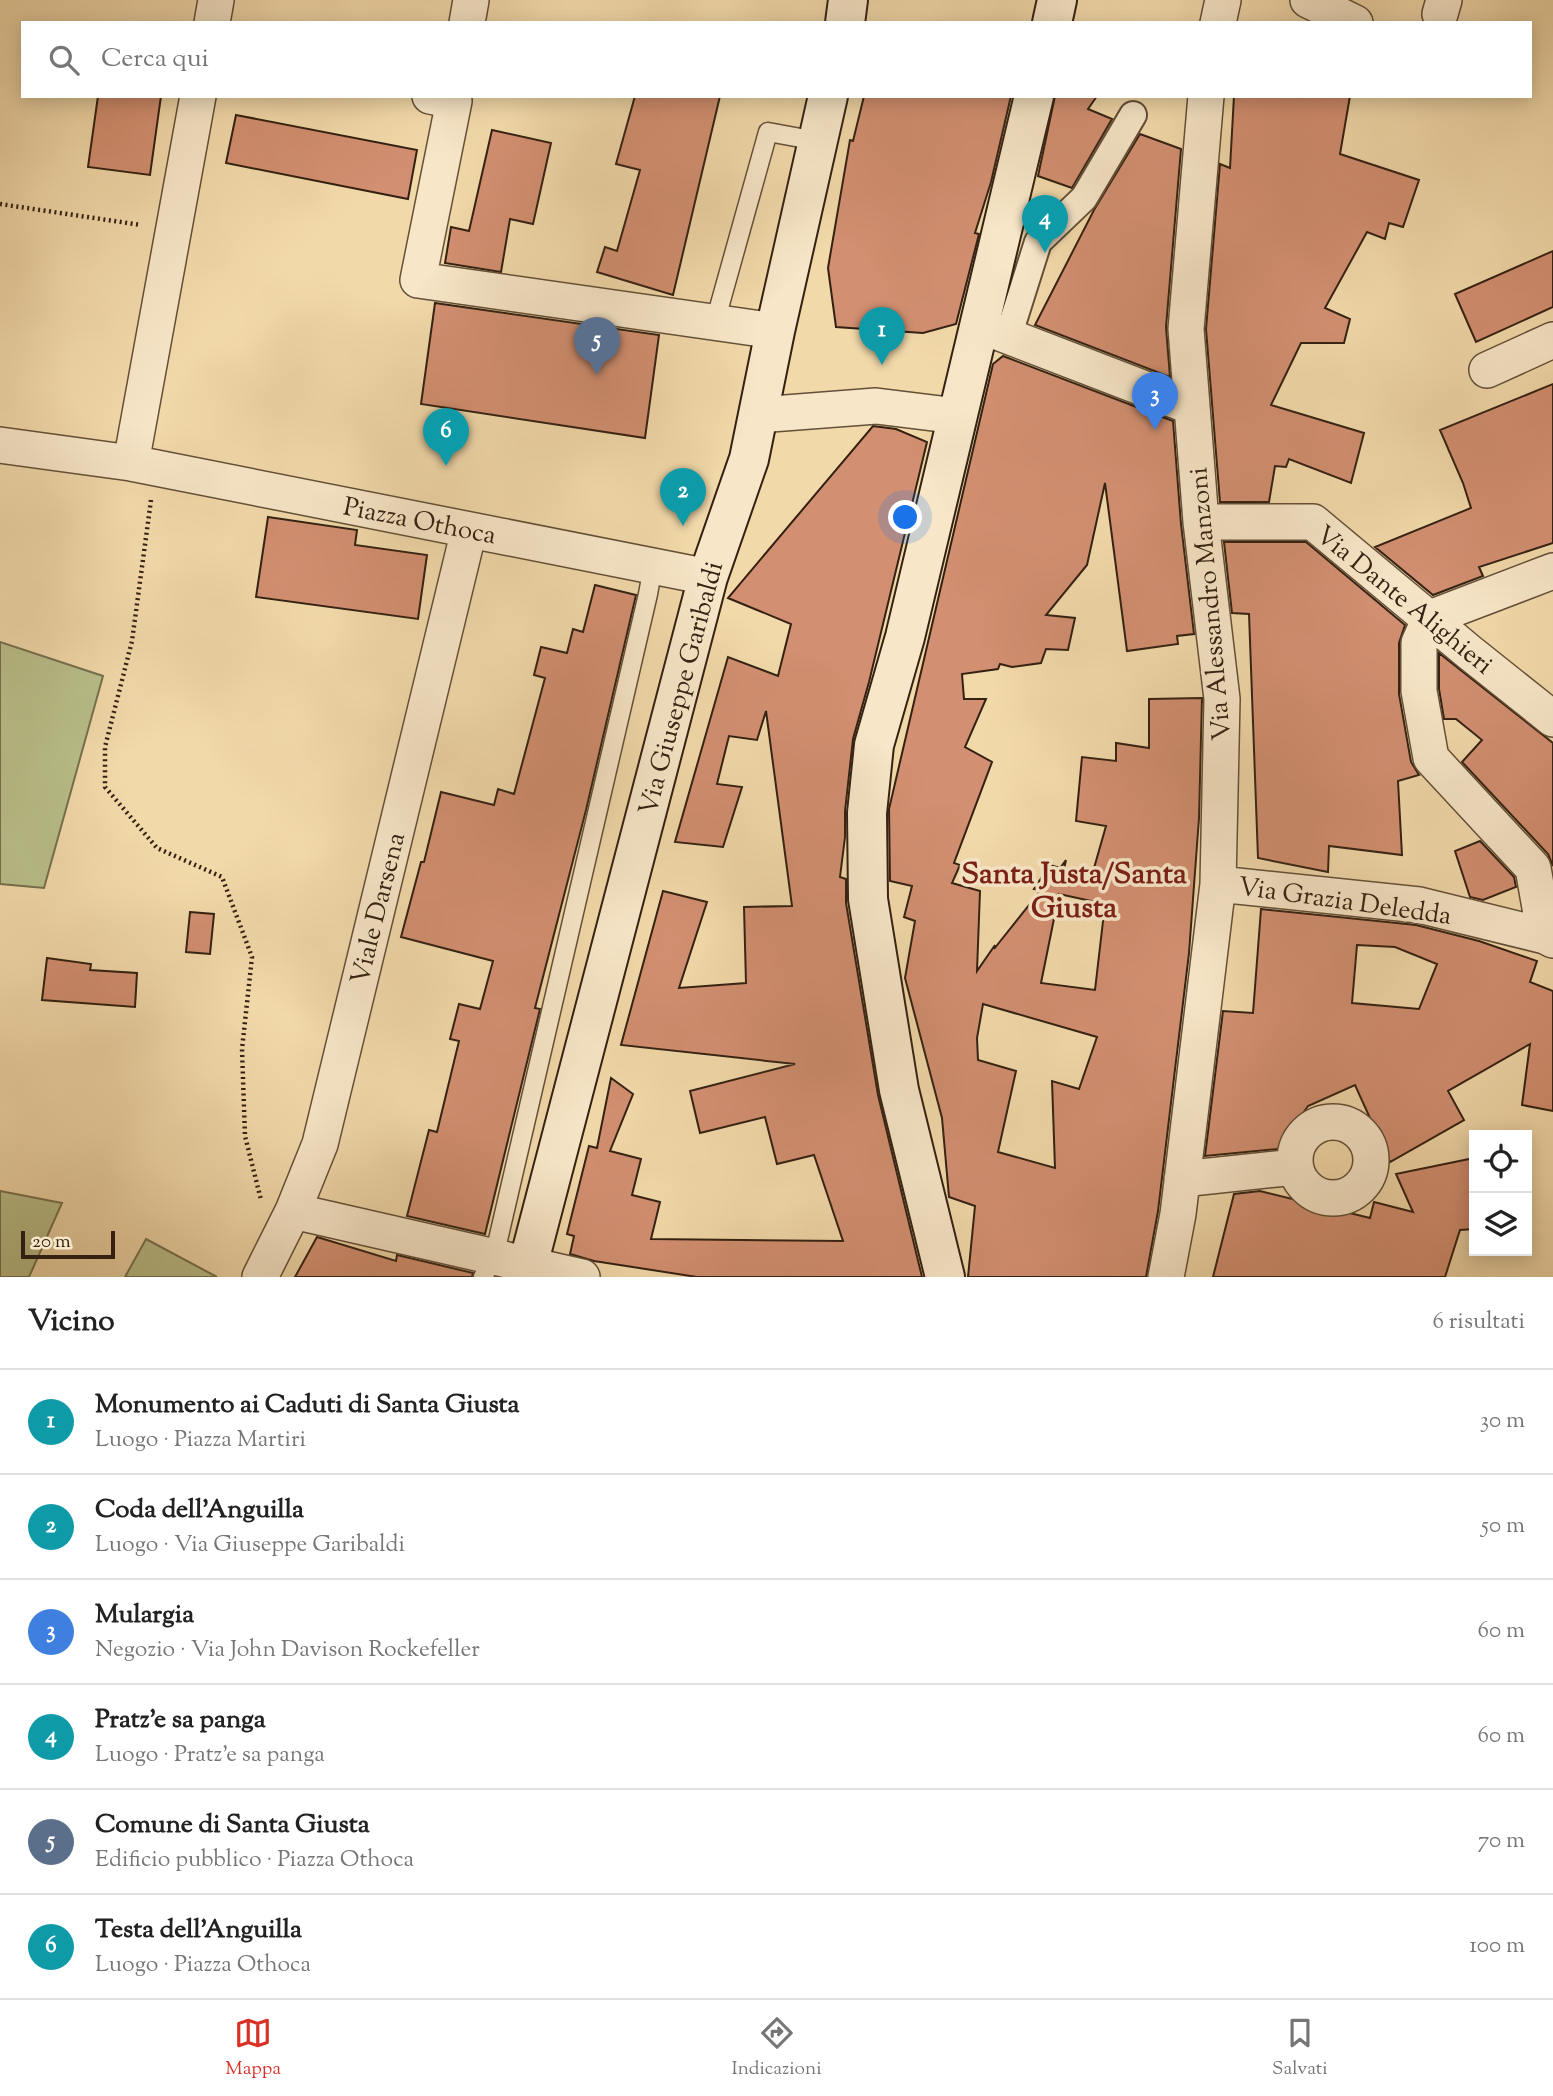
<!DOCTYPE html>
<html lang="it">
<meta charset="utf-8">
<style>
:root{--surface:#fff;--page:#f6f6f6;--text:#222;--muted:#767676;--line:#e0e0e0;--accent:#d93025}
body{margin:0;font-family:"Sorts Mill Goudy",serif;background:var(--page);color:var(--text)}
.controls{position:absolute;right:21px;bottom:21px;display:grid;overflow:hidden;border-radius:0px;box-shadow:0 4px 18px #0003}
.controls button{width:63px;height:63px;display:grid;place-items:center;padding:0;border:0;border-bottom:2px solid var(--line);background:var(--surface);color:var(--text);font:35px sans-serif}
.scale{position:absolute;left:21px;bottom:18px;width:94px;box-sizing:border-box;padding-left:7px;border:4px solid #342112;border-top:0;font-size:19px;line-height:24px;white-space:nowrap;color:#342112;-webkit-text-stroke:5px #f7e6c8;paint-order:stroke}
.you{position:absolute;left:906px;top:518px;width:24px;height:24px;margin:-18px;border:5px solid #fff;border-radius:50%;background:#1a73e8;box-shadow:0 0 0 10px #1a73e833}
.badge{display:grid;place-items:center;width:46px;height:46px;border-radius:50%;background:var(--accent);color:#fff;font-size:23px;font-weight:700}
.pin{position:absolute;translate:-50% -58px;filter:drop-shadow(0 2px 4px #0008)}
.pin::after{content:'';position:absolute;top:37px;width:24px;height:21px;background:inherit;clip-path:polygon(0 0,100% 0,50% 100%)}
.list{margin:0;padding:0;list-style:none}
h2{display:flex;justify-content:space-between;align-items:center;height:91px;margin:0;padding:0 28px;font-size:30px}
h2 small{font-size:23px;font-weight:400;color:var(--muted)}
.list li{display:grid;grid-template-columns:46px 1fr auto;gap:21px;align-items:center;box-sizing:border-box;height:105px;padding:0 28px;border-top:2px solid var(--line)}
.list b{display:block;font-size:26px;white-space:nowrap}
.list p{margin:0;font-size:23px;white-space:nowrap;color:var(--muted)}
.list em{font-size:23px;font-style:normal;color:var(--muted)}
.icon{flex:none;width:38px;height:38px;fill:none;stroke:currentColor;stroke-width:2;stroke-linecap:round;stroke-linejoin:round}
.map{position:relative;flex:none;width:1553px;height:1277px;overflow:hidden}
.search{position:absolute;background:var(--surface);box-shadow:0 4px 18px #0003;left:21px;right:21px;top:21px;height:77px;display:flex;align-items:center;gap:18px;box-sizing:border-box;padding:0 24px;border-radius:0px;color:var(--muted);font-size:26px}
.sheet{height:721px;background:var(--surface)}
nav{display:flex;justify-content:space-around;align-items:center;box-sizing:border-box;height:98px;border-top:2px solid var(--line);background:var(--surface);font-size:19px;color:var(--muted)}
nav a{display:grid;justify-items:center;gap:4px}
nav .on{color:var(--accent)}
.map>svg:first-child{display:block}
.green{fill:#b9bf8a;stroke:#76704e;stroke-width:2}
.building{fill:#d28f71;stroke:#342112;stroke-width:2;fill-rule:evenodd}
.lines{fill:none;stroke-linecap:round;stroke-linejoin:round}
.service-casing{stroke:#644f38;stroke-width:21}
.pedestrian-casing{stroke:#644f38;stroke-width:30}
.minor-casing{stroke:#644f38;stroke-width:38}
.secondary-casing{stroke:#342112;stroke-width:42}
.path{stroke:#342112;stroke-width:4.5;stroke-dasharray:2 3.5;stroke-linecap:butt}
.service{stroke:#f7e6c8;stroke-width:18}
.pedestrian{stroke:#f7e6c8;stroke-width:26}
.minor{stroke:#f7e6c8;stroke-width:35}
.secondary{stroke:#f7e6c8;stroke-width:38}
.labels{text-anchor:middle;stroke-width:7;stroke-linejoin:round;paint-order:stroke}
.street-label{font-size:26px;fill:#342112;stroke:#f7e6c8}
.quarter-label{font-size:30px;font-weight:bold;fill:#7a1f14;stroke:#f7e6c8}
</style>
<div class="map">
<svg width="1553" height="1277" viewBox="0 0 1553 1277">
<rect width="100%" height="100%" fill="#f2d9aa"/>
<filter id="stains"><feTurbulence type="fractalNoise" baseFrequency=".00286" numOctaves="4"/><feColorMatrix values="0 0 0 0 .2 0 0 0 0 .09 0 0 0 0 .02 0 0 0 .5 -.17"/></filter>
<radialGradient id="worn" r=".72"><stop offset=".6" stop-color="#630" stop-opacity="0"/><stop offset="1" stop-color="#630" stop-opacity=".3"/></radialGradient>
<path class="green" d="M0,642L103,676L44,888L0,884Z
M0,1191L62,1203L29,1277H0Z
M146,1239L217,1277H125Z"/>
<path class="building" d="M98,96H161L150,175L88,167Z
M635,96H720L673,295L597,272L605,247L617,251L640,170L616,164Z
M864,96H1011L991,182L975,233L979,234L956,324L923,333L836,327L828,268L850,140L853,141Z
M1055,96H1097L1088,109L1112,119L1072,188L1038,176Z
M1234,96H1350L1340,154L1419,180L1403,227L1389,223L1385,239L1367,232L1325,308L1350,319L1344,343H1301L1271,405L1364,433L1351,483L1289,459L1286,467L1275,466L1269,502H1220L1206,329L1220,164L1230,168Z
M236,115L417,150L408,199L226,163Z
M492,130L551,143L533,224L510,219L501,272L445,263L451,227L469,231Z
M1140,134L1181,149L1166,327L1170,377L1035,325L1094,210Z
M1553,251V307L1476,342L1455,294Z
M435,303L659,335L645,438L421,404Z
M1003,356L1173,421L1181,524L1194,634L1177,636L1178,644L1127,651L1105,483L1087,565L1046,615L1075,618L1068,650L1046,649L1041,663L1012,667L1000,664L998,669L962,674L964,699H986L965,747L992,762L954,863L960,865L952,883L980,891L977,971L995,945L994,949L1041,890L1034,889L1050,865L1060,868L1066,860L1064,869L1092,875L1106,826L1076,821L1082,757L1116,761V743L1149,748V699L1202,698L1199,818L1189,953L1158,1211L1146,1277H968L975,1206L949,1197L942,1118L905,978L915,921L904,917L912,886L890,881L889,809L993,364ZM1059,894L1105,904L1095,990L1041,983ZM983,1004L1097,1037L1079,1089L1052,1081L1055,1168L998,1152L1016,1071L978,1060L977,1038Z
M1553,384V543L1479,567L1483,576L1433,595L1375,547L1471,508L1463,483L1440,430Z
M873,426L896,429L927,442L869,682L853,739L845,811V837L840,877L846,879V903L878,1095L922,1277H697L594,1261L570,1254L574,1236L567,1234L589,1146L597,1148L611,1078L633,1094L610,1151L641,1159L632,1195L660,1202L651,1239L843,1241L814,1155L777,1164L765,1117L700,1133L690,1091L795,1064L621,1045L663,891L707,902L679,988L746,983L744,907L792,906L766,711L757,740L729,736L717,784L742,787L723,847L675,842L728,657L778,676L791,624L728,598Z
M268,517L357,530L355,545L427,555L418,619L256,597Z
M1224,542H1306L1405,625L1399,643V694L1411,762L1419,775L1398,781L1402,855L1329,846L1328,872L1258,858L1249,614L1232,613Z
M595,585L636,595L586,810L535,1008L540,1009L485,1234L407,1216L429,1130L437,1132L459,1041L450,1039L459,1004L480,1009L493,961L401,937L421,862H424L441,792L494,805L498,789L514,794L545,678L534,675L541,647L567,653L573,629L583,632Z
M1439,653L1553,743V866L1548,854L1462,762L1482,740L1456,719H1444L1439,689Z
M1480,841L1514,877L1516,887L1483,900L1470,897L1455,851Z
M1261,909L1416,925L1479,941L1537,961L1530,982L1553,991V1111L1522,1105L1530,1044L1448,1091L1464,1120L1390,1162L1355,1085L1308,1106L1278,1149L1205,1156L1223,1011L1253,1013ZM1357,945L1395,947L1437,964L1419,1009L1352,1003Z
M190,912L214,914L210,954L186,952Z
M47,958L91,964L90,970L137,973L135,1007L42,1000Z
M1474,1158V1229L1460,1230L1445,1277H1213L1234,1194L1260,1191L1370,1218L1374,1202L1413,1212L1396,1174Z
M317,1237L396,1261L397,1255L473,1273L472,1277H295Z"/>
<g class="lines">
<defs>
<path id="service" d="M715,322L768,132L817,141
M483,1277L494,1257L648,594L653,566"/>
<path id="pedestrian" d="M1008,337L1038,242L1084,198L1133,115"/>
<path id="minor" d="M1308,0L1355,23
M1440,14L1444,0
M212,23L216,0
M467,23L471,0
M1218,23L1223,0
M430,96L454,101L418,280L775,331
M979,325L1192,407
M1487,370L1553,340
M758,415L876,406L957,416
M0,445L131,463L708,577
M131,463L198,96
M1201,522H1313L1469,652L1553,719
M1218,884L1419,905L1545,936L1553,940
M1545,936L1533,868L1431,758L1419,691V643L1430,618L1553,571
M1295 1160a38 38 0 1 1 76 0a38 38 0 1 1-76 0Z
M1182,1179L1295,1167
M293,1211L582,1277
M260,1277L293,1211L320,1144L469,530
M1166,1277L1178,1214L1218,884L1222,699L1201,522L1186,329L1206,96"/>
<path id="secondary" d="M845,23L848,0
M1052,23L1057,0
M523,1277L528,1265L708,577L749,459L775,331L828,96
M945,1277L899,1090L868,899L867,813L874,745L905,637L1034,96"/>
</defs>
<use href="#service" class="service-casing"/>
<use href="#pedestrian" class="pedestrian-casing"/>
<use href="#minor" class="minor-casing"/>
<use href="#secondary" class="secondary-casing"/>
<path class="path" d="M0,204L141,225
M151,500L132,641L105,747V787L157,848L222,877L252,957L242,1049L245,1136L261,1200"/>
<use href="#service" class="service"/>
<use href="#pedestrian" class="pedestrian"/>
<use href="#minor" class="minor"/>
<use href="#secondary" class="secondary"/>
</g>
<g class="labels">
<g class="street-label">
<text transform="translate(420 520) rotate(11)" y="9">Piazza Othoca</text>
<text transform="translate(1405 599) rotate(39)" y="9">Via Dante Alighieri</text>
<text transform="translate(1209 604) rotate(-95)" y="9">Via Alessandro Manzoni</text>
<text transform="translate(680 688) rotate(-75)" y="9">Via Giuseppe Garibaldi</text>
<text transform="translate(1345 900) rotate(8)" y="9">Via Grazia Deledda</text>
<text transform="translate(377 908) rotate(-76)" y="9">Viale Darsena</text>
</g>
<g class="quarter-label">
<text x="1074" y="883">Santa Justa/Santa<tspan x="1074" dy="34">Giusta</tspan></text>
</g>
</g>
<rect width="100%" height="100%" filter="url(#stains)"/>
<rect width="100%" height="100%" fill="url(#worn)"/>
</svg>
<div class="controls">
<button><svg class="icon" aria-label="locate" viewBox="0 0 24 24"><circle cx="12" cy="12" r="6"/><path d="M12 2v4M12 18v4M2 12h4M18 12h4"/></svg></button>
<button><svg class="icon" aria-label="layers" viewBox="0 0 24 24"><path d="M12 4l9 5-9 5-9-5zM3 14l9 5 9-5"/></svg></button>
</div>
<div class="scale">20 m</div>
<div class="you"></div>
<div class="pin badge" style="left:882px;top:365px;background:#0f9aa8">1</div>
<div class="pin badge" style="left:683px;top:526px;background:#0f9aa8">2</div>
<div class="pin badge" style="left:1155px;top:430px;background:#3f7fe0">3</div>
<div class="pin badge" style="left:1045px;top:253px;background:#0f9aa8">4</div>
<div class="pin badge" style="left:597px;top:375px;background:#5c6f8a">5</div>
<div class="pin badge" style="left:446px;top:466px;background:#0f9aa8">6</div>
<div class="search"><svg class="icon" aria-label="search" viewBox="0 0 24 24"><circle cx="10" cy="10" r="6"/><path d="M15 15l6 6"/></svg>Cerca qui</div>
</div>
<section class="sheet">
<h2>Vicino<small>6 risultati</small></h2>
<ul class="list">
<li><span class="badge" style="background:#0f9aa8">1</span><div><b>Monumento ai Caduti di Santa Giusta</b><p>Luogo · Piazza Martiri</p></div><em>30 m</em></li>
<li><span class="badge" style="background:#0f9aa8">2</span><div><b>Coda dell'Anguilla</b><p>Luogo · Via Giuseppe Garibaldi</p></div><em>50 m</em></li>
<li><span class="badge" style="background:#3f7fe0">3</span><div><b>Mulargia</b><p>Negozio · Via John Davison Rockefeller</p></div><em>60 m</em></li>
<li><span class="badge" style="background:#0f9aa8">4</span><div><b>Pratz'e sa panga</b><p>Luogo · Pratz'e sa panga</p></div><em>60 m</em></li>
<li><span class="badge" style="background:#5c6f8a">5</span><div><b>Comune di Santa Giusta</b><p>Edificio pubblico · Piazza Othoca</p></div><em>70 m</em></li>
<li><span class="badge" style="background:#0f9aa8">6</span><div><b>Testa dell'Anguilla</b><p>Luogo · Piazza Othoca</p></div><em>100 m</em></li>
</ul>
</section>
<nav>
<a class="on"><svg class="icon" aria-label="map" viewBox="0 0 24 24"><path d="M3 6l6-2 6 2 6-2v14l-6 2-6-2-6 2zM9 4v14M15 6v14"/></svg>Mappa</a>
<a><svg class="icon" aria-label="directions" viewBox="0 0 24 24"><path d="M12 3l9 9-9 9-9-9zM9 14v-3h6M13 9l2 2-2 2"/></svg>Indicazioni</a>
<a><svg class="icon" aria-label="saved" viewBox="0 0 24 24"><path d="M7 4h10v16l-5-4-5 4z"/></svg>Salvati</a>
</nav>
